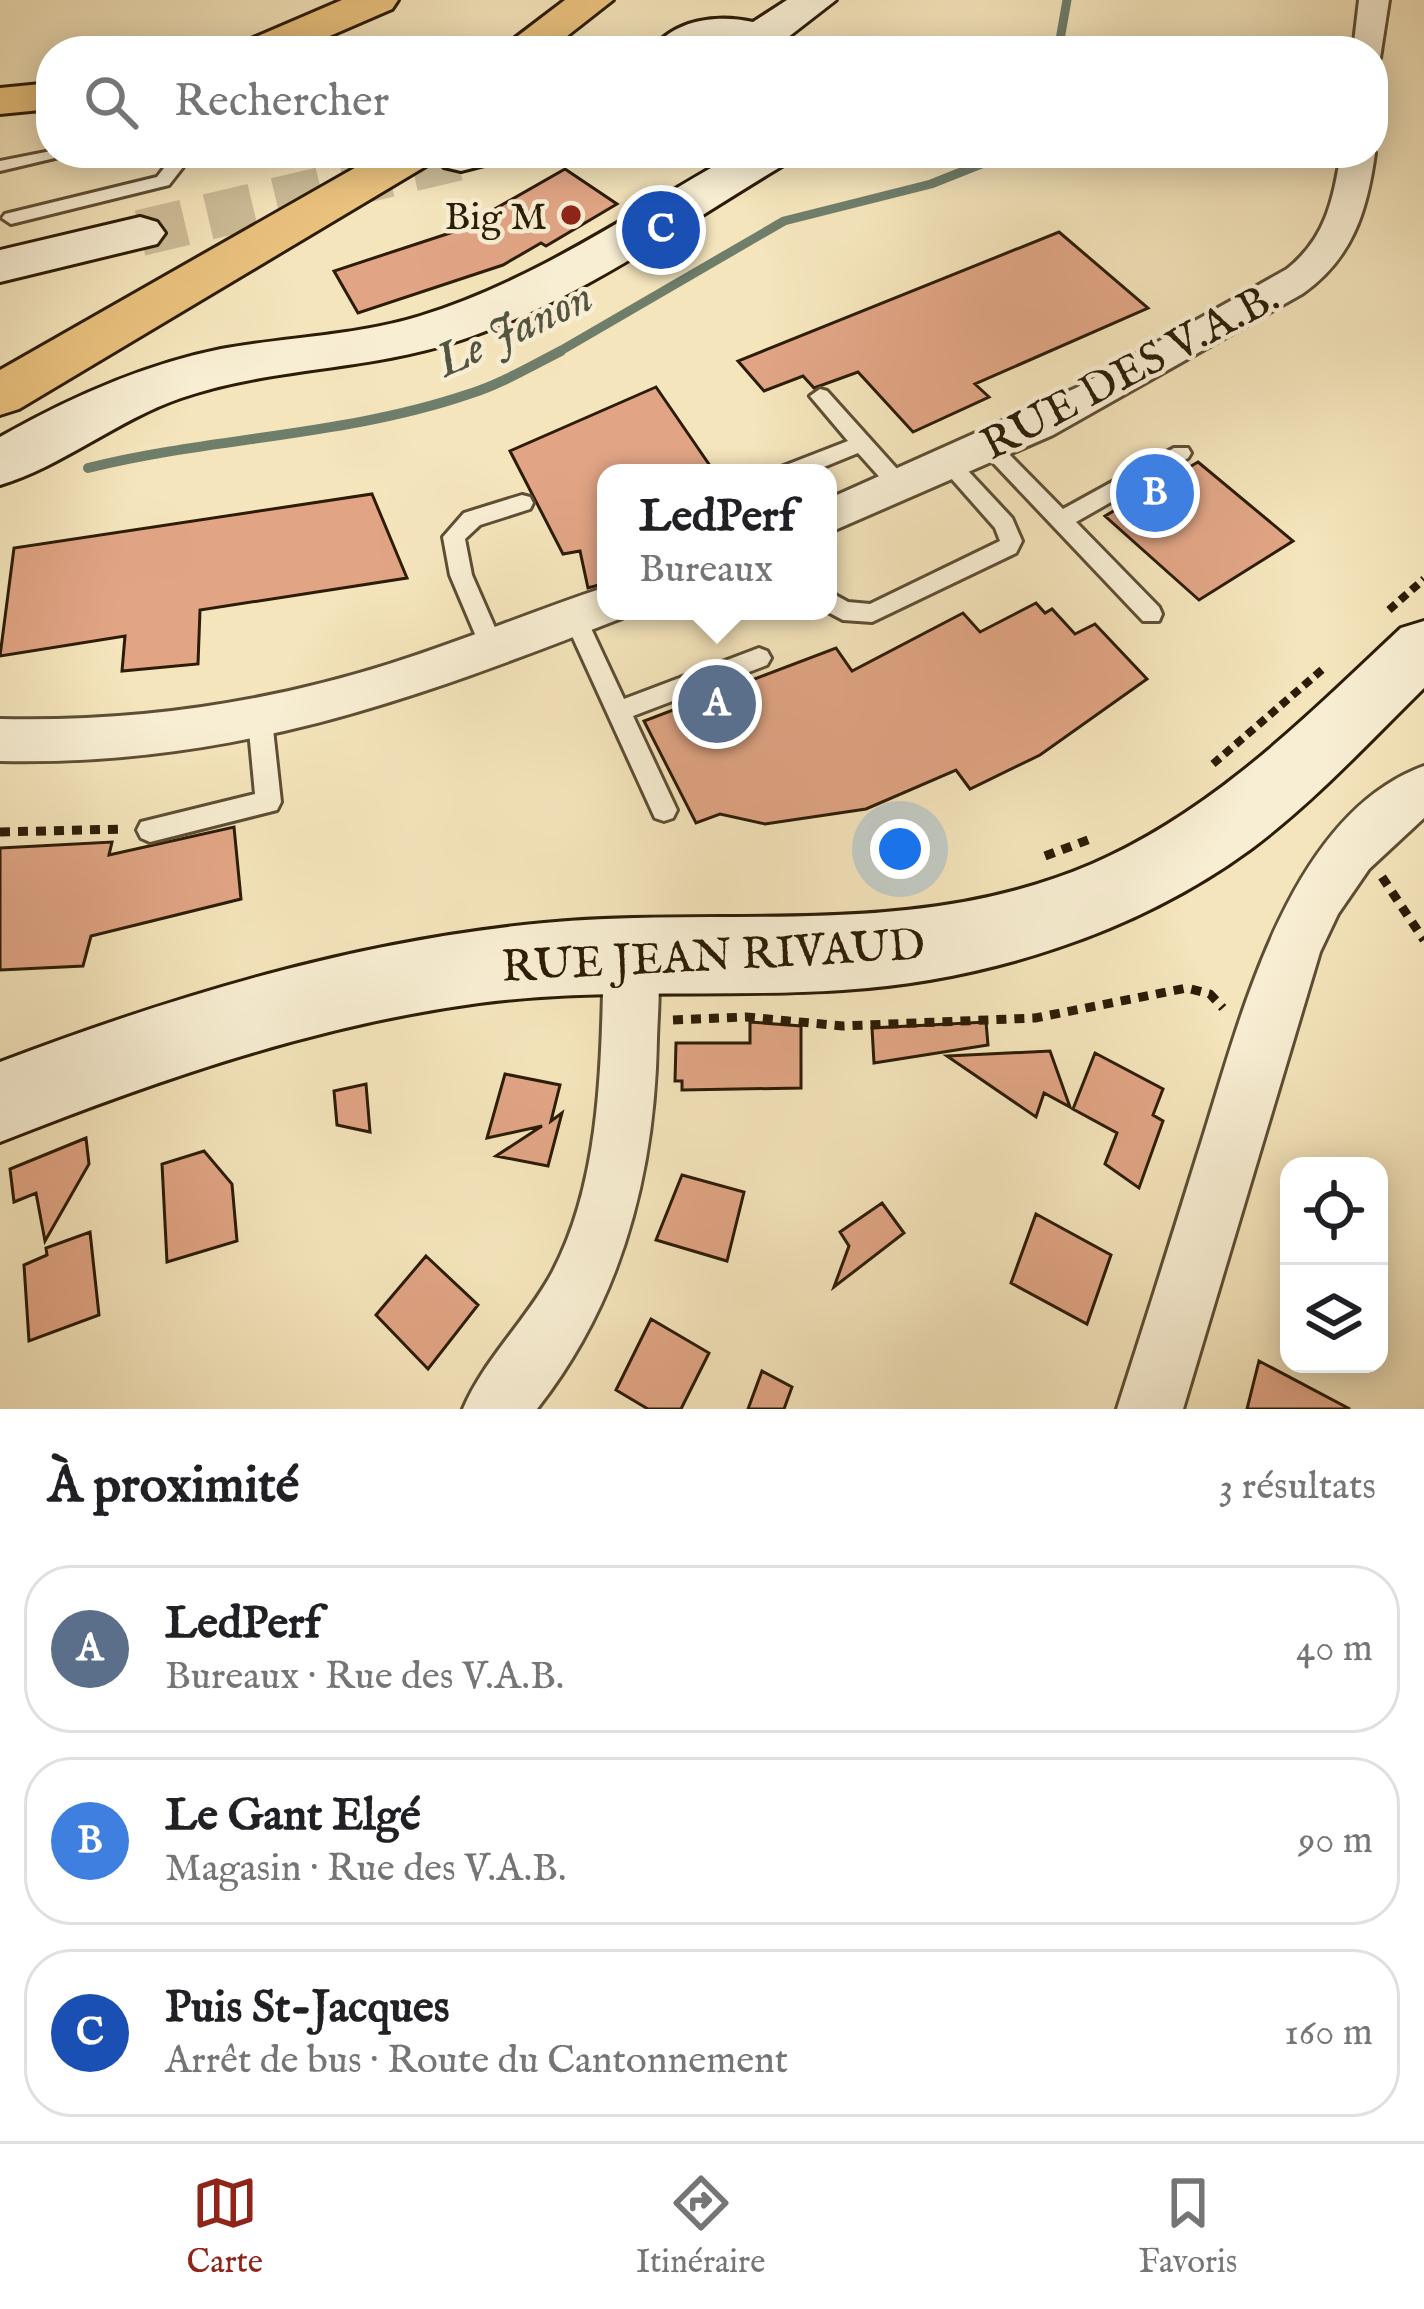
<!DOCTYPE html>
<html lang="fr">
<meta charset="utf-8">
<style>
:root{--surface:#fff;--page:#f2f2f2;--text:#202124;--muted:#757577;--line:#e0e0e0;--accent:#8f2418}
body{margin:0;font-family:"IM FELL English",serif;background:var(--page);color:var(--text)}
.controls{position:absolute;right:36px;bottom:36px;display:grid;overflow:hidden;border-radius:24px;box-shadow:0 6px 30px #0003}
.controls button{width:108px;height:108px;display:grid;place-items:center;padding:0;border:0;border-bottom:3px solid var(--line);background:var(--surface);color:var(--text);font:60px sans-serif}
.you{position:absolute;left:900px;top:849px;width:42px;height:42px;margin:-30px;border:9px solid #fff;border-radius:50%;background:#1a73e8;box-shadow:0 0 0 18px #1a73e833}
.badge{display:grid;place-items:center;width:78px;height:78px;border-radius:50%;background:var(--accent);color:#fff;font-size:39px;font-weight:700}
.pin{position:absolute;translate:-50% -50%;border:6px solid #fff;box-shadow:0 3px 12px #0006}
.popup{position:absolute;left:597px;top:464px;width:240px;height:156px;box-sizing:border-box;display:grid;place-content:center;border-radius:24px;background:var(--surface);filter:drop-shadow(0 3px 9px #0005);font-size:39px;white-space:nowrap;color:var(--muted)}
.popup b{font-size:45px;color:var(--text)}
.popup::after{content:'';position:absolute;left:50%;top:100%;margin-left:-24px;border:24px solid transparent;border-top-color:var(--surface)}
.list{margin:0;padding:0;list-style:none}
h2{display:flex;justify-content:space-between;align-items:center;height:156px;margin:0;padding:0 48px;font-size:51px}
h2 small{font-size:39px;font-weight:400;color:var(--muted)}
.list li{display:grid;grid-template-columns:78px 1fr auto;gap:36px;align-items:center;box-sizing:border-box;height:168px;margin:0 24px 24px;padding:0 24px;border:3px solid var(--line);border-radius:48px}
.list b{display:block;font-size:45px;white-space:nowrap}
.list p{margin:0;font-size:39px;white-space:nowrap;color:var(--muted)}
.list em{font-size:39px;font-style:normal;color:var(--muted)}
.icon{flex:none;width:66px;height:66px;fill:none;stroke:currentColor;stroke-width:2;stroke-linecap:round;stroke-linejoin:round}
.map{position:relative;flex:none;width:1424px;height:1409px;overflow:hidden}
.search{position:absolute;background:var(--surface);box-shadow:0 6px 30px #0003;left:36px;right:36px;top:36px;height:132px;display:flex;align-items:center;gap:30px;box-sizing:border-box;padding:0 42px;border-radius:48px;color:var(--muted);font-size:45px}
.sheet{height:732px;background:var(--surface)}
nav{display:flex;justify-content:space-around;align-items:center;box-sizing:border-box;height:168px;border-top:3px solid var(--line);background:var(--surface);font-size:33px;color:var(--muted)}
nav a{display:grid;justify-items:center;gap:6px}
nav .on{color:var(--accent)}
.map>svg:first-child{display:block}
.lines{fill:none;stroke-linecap:round;stroke-linejoin:round}
.stream-far1{stroke:#6f7e6b;stroke-width:9}
.stream{stroke:#6f7e6b;stroke-width:10}
.building{fill:#e1a585;stroke:#2c1c06;stroke-width:3}
.secondary-tunnel{stroke:#cdbd98;stroke-width:46;stroke-dasharray:46 24;stroke-linecap:butt}
.lane-casing{stroke:#5e4e34;stroke-width:6}
.street-casing{stroke:#5e4e34;stroke-width:6}
.secondary-casing{stroke:#2c1c06;stroke-width:6}
.highway-casing{stroke:#2c1c06;stroke-width:6}
.path-far1{stroke:#2c1c06;stroke-width:8;stroke-dasharray:9 6;stroke-linecap:butt}
.path{stroke:#2c1c06;stroke-width:9;stroke-dasharray:10 8;stroke-linecap:butt}
.lane{fill:#f8eed3;fill-rule:evenodd}
.street{fill:#f8eed3;fill-rule:evenodd}
.secondary{fill:#f8eed3;fill-rule:evenodd}
.highway{fill:#eac27e;fill-rule:evenodd}
.poi-dot{fill:#8f2418;stroke:#f8eed3;stroke-width:4.5}
.labels{text-anchor:middle;stroke-width:9;stroke-linejoin:round;paint-order:stroke}
.far-poi-label{font-size:39px;fill:#2c1c06;stroke:#f8eed3;text-anchor:end}
.street-label{font-size:45px;fill:#2c1c06;stroke:#f8eed3}
.water-label{font-size:48px;font-style:italic;fill:#535541;stroke:#f8eed3}
</style>
<div class="map">
<svg width="1424" height="1409" viewBox="0 0 1424 1409">
<rect width="100%" height="100%" fill="#f5e5bc"/>
<filter id="stains"><feTurbulence type="fractalNoise" baseFrequency=".00167" numOctaves="4"/><feColorMatrix values="0 0 0 0 .2 0 0 0 0 .09 0 0 0 0 .02 0 0 0 .5 -.17"/></filter>
<radialGradient id="worn" r=".72"><stop offset=".6" stop-color="#630" stop-opacity="0"/><stop offset="1" stop-color="#630" stop-opacity=".3"/></radialGradient>
<g class="lines">
<path class="stream-far1" d="M1058,51L1067,0
M555,354L784,221L931,184L1009,153"/>
<path class="stream" d="M88,468C213,437 346,436 469,394C501,384 531,366 561,351"/>
</g>
<path class="building" d="M565,169L617,204L546,246L541,243L503,265L358,313L334,271L456,231Z
M1059,232L1148,308L975,384L989,397L913,432L858,372L814,388L803,376L764,391L738,361Z
M656,387L715,473H606V583L588,588L580,551L563,554L510,451Z
M1198,462L1293,541L1199,600L1105,516Z
M372,494L407,578L200,610L198,664L122,671L125,636L0,656L14,548Z
M1036,603L1045,613L1052,609L1075,634L1095,624L1147,679L1040,755L970,789L956,770L866,809L765,824L720,814L696,823L644,721L836,648L852,671L963,613L980,632Z
M234,827L241,899L91,936L83,966L0,970V848L112,842L109,855Z
M750,1022L801,1026V1088L682,1090V1081H675L676,1043H750Z
M986,1022L988,1045L874,1063L872,1028Z
M1050,1051L1070,1107L1044,1093L1036,1117L947,1056Z
M1095,1053L1163,1089L1153,1115L1163,1121L1139,1188L1105,1164L1117,1133L1073,1109Z
M505,1074L560,1085L551,1121L562,1113L548,1166L496,1156L542,1126L487,1138Z
M366,1084L370,1132L337,1125L334,1091Z
M86,1138L89,1164L45,1241L36,1193L14,1202L10,1169Z
M204,1151L232,1184L237,1241L167,1262L162,1164Z
M682,1175L744,1192L727,1261L656,1240Z
M882,1203L904,1233L834,1287L849,1246L840,1232Z
M1036,1214L1111,1255L1087,1324L1011,1283Z
M90,1232L99,1315L29,1341L24,1265L47,1255L46,1248Z
M426,1256L478,1305L428,1369L376,1315Z
M651,1319L709,1353L681,1409H648L616,1390Z
M1259,1361L1350,1409H1247Z
M762,1371L792,1387L784,1409H748Z"/>
<g class="lines">
<path class="secondary-tunnel" d="M140,233L461,157"/>
<defs>
<path id="lane" d="M51,151L76,153L0,171V161Z
M145,153H164L183,167L169,185L11,224L2,218L5,214L157,177L164,168Z
M820,389L827,391L907,480L911,486L907,492H893L858,453L809,473H777L781,467L848,441L810,396Z
M988,437L995,440L1063,509L1174,448H1188L1191,453L1188,458L1076,522L1159,607L1162,614L1159,621H1143L981,450L978,445Z
M949,455L956,458L1012,518L1022,541L1016,553L872,622L843,620L826,611L828,591L848,602L870,604L1000,541L995,528L942,468L939,463Z
M522,495L530,497L533,503L530,509L480,525L465,539L472,575L503,646L499,653H483L450,575L443,537L464,513Z
M574,607L582,609L624,699L759,648L767,651L771,658L767,665L633,716L677,810L673,818L664,821L655,818L563,616Z
M260,710L269,713L272,720L281,802L277,810L150,842L141,838L137,830L141,822L255,794L248,720L251,713Z"/>
<path id="street" d="M1359,0H1389L1380,58L1373,59V51H1353Z
M1373,150L1375,153C1367,212 1352,259 1302,294L1053,435L828,533V499L1076,388L1287,269C1326,238 1333,200 1341,153Z
M606,587V611H626L622,618C410,701 232,766 0,761V719C134,722 262,704 389,664C463,641 533,611 606,587Z
M1424,766V818L1369,869L1338,914L1320,952L1183,1409H1117C1144,1325 1171,1240 1197,1156C1238,1030 1284,817 1424,766Z
M631,930L650,937C663,968 658,1004 657,1038C655,1173 622,1301 537,1409H463C484,1359 527,1320 553,1271C602,1177 601,1060 604,956L612,937Z"/>
<path id="secondary" d="M787,0H836L787,38L799,51H751L725,43L699,51H651C674,19 718,14 753,22Z
M440,153H499L492,163L461,171L444,167L438,157Z
M737,153H794L787,163C681,226 577,302 458,341C368,371 270,367 181,398C117,420 61,467 0,485V437C69,398 142,365 221,349C286,337 355,336 420,316C534,281 634,211 737,153Z
M140,217L157,222L165,233L157,244L0,282V250Z
M1424,621V688C1368,743 1314,802 1251,849C1135,934 985,981 843,990C722,998 601,987 479,1003C314,1025 155,1081 0,1142V1062C177,995 355,941 544,923C730,906 915,940 1092,864C1214,811 1306,717 1401,628Z"/>
<path id="highway" d="M342,0H398L392,9L295,51H237L244,42Z
M565,0H613L548,51H498Z
M51,83V109L0,114V88Z
M381,153H438L431,163L19,409L0,415V370Z"/>
</defs>
<use href="#lane" class="lane-casing"/>
<use href="#street" class="street-casing"/>
<use href="#secondary" class="secondary-casing"/>
<use href="#highway" class="highway-casing"/>
<path class="path-far1" d="M1389,610L1424,579
M1213,764L1324,668"/>
<path class="path" d="M0,832L125,829
M1045,856L1093,838
M1382,877L1424,940
M673,1020L746,1017L843,1026L1035,1018L1187,988L1210,994L1223,1008"/>
<use href="#lane" class="lane"/>
<use href="#street" class="street"/>
<use href="#secondary" class="secondary"/>
<use href="#highway" class="highway"/>
</g>
<circle class="poi-dot" cx="571" cy="215" r="12"/>
<g class="labels">
<g class="far-poi-label">
<text x="547" y="229">Big M</text>
</g>
<g class="street-label">
<text transform="translate(1129 369) rotate(-28)" y="16">RUE DES V.A.B.</text>
<text transform="translate(713 954) rotate(-3)" y="16">RUE JEAN RIVAUD</text>
</g>
<g class="water-label">
<text transform="translate(513 327) rotate(-25)" y="17">Le Janon</text>
</g>
</g>
<rect width="100%" height="100%" filter="url(#stains)"/>
<rect width="100%" height="100%" fill="url(#worn)"/>
</svg>
<div class="controls">
<button><svg class="icon" aria-label="locate" viewBox="0 0 24 24"><circle cx="12" cy="12" r="6"/><path d="M12 2v4M12 18v4M2 12h4M18 12h4"/></svg></button>
<button><svg class="icon" aria-label="layers" viewBox="0 0 24 24"><path d="M12 4l9 5-9 5-9-5zM3 14l9 5 9-5"/></svg></button>
</div>
<div class="you"></div>
<div class="pin badge" style="left:717px;top:704px;background:#5c6f8a">A</div>
<div class="popup"><b>LedPerf</b>Bureaux</div>
<div class="pin badge" style="left:1155px;top:493px;background:#3f7fe0">B</div>
<div class="pin badge" style="left:661px;top:230px;background:#1a4fb4">C</div>
<div class="search"><svg class="icon" aria-label="search" viewBox="0 0 24 24"><circle cx="10" cy="10" r="6"/><path d="M15 15l6 6"/></svg>Rechercher</div>
</div>
<section class="sheet">
<h2>À proximité<small>3 résultats</small></h2>
<ul class="list">
<li><span class="badge" style="background:#5c6f8a">A</span><div><b>LedPerf</b><p>Bureaux · Rue des V.A.B.</p></div><em>40 m</em></li>
<li><span class="badge" style="background:#3f7fe0">B</span><div><b>Le Gant Elgé</b><p>Magasin · Rue des V.A.B.</p></div><em>90 m</em></li>
<li><span class="badge" style="background:#1a4fb4">C</span><div><b>Puis St-Jacques</b><p>Arrêt de bus · Route du Cantonnement</p></div><em>160 m</em></li>
</ul>
</section>
<nav>
<a class="on"><svg class="icon" aria-label="map" viewBox="0 0 24 24"><path d="M3 6l6-2 6 2 6-2v14l-6 2-6-2-6 2zM9 4v14M15 6v14"/></svg>Carte</a>
<a><svg class="icon" aria-label="directions" viewBox="0 0 24 24"><path d="M12 3l9 9-9 9-9-9zM9 14v-3h6M13 9l2 2-2 2"/></svg>Itinéraire</a>
<a><svg class="icon" aria-label="saved" viewBox="0 0 24 24"><path d="M7 4h10v16l-5-4-5 4z"/></svg>Favoris</a>
</nav>
